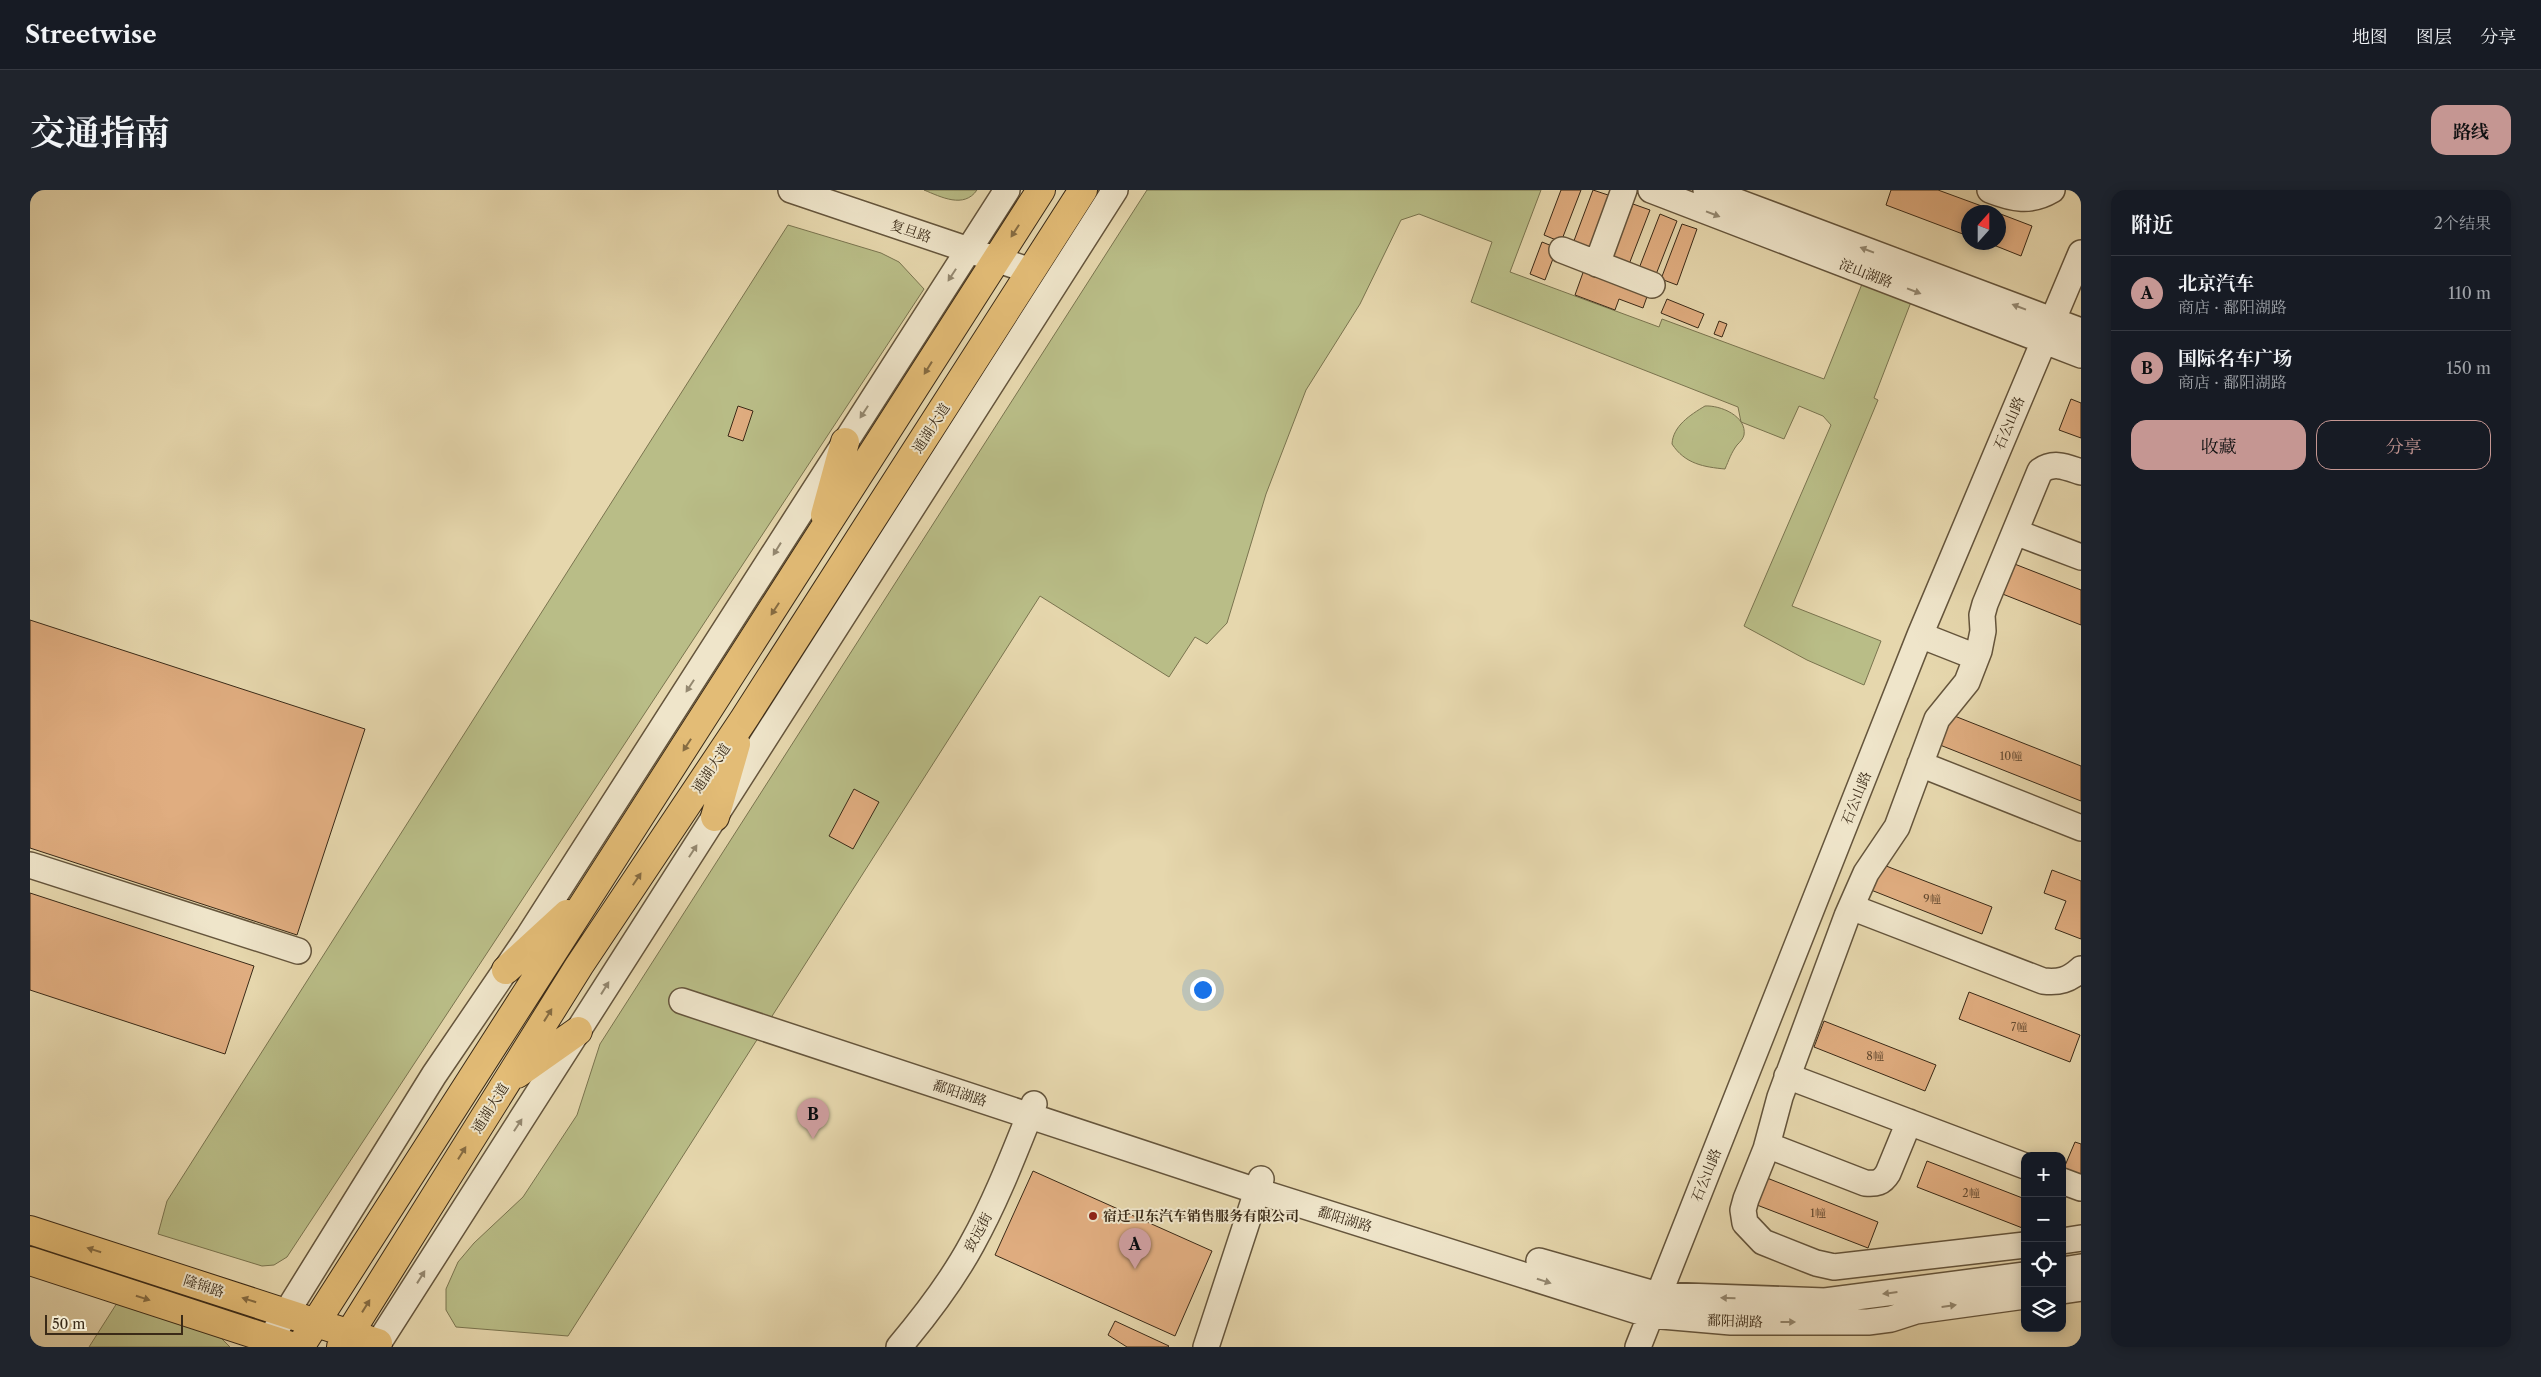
<!DOCTYPE html>
<html lang="zh">
<meta charset="utf-8">
<style>
:root{--surface:#171b24;--page:#20242c;--text:#f1f3f6;--muted:#9ea1a6;--line:#363941;--accent:#c59692}
body{margin:0;font-family:"Libre Caslon Text","Noto Serif SC",serif;background:var(--page);color:var(--text)}
.controls{position:absolute;right:15px;bottom:15px;display:grid;overflow:hidden;border-radius:10px;box-shadow:0 2px 12px #0003}
.controls button{width:45px;height:45px;display:grid;place-items:center;padding:0;border:0;border-bottom:1px solid var(--line);background:var(--surface);color:var(--text);font:25px sans-serif}
.compass{position:absolute;left:1931px;top:15px;width:45px;height:45px;border-radius:50%;background:var(--surface);box-shadow:0 2px 12px #0003;rotate:21deg}
.scale{position:absolute;left:15px;bottom:12px;width:138px;box-sizing:border-box;padding-left:5px;border:2px solid #3a2a17;border-top:0;font-size:14px;line-height:18px;white-space:nowrap;color:#3a2a17;-webkit-text-stroke:4px #efe5ca;paint-order:stroke}
.you{position:absolute;left:1172px;top:799px;width:18px;height:18px;margin:-12px;border:4px solid #fff;border-radius:50%;background:#1a73e8;box-shadow:0 0 0 8px #1a73e833}
.badge{display:grid;place-items:center;width:32px;height:32px;border-radius:50%;background:var(--accent);color:#111;font-size:16px;font-weight:700}
.pin{position:absolute;translate:-50% -41px;filter:drop-shadow(0 1px 2px #0008)}
.pin::after{content:'';position:absolute;top:26px;width:18px;height:15px;background:inherit;clip-path:polygon(0 0,100% 0,50% 100%)}
.list{margin:0;padding:0;list-style:none}
h2{display:flex;justify-content:space-between;align-items:center;height:65px;margin:0;padding:0 20px;font-size:21px}
h2 small{font-size:16px;font-weight:400;color:var(--muted)}
.list li{display:grid;grid-template-columns:32px 1fr auto;gap:15px;align-items:center;box-sizing:border-box;height:75px;padding:0 20px;border-top:1px solid var(--line)}
.list b{display:block;font-size:19px;white-space:nowrap}
.list p{margin:0;font-size:16px;white-space:nowrap;color:var(--muted)}
.list em{font-size:16px;font-style:normal;color:var(--muted)}
.actions{display:flex;gap:10px;padding:15px 20px}
.actions a{flex:1;padding:11px 0;border:1px solid var(--accent);border-radius:15px;text-align:center;font-size:18px;color:var(--accent)}
.actions .main{background:var(--accent);color:#111}
.icon{flex:none;width:28px;height:28px;fill:none;stroke:currentColor;stroke-width:2;stroke-linecap:round;stroke-linejoin:round}
.map{position:relative;flex:none;width:2051px;height:1157px;overflow:hidden;border-radius:15px}
header{display:flex;align-items:center;gap:30px;box-sizing:border-box;height:70px;padding:0 25px;background:var(--surface);border-bottom:1px solid var(--line)}
header strong{font-size:24px}
nav{display:flex;gap:28px;margin-inline-start:auto;font-size:18px}
.intro{display:flex;align-items:center;justify-content:space-between;box-sizing:border-box;height:120px;padding:0 30px}
h1{margin:0;font-size:35px}
.button{padding:12px 22px;border-radius:15px;background:var(--accent);color:#111;font-size:18px;font-weight:700}
main{display:flex;gap:30px;padding:0 30px}
aside{flex:1;background:var(--surface);border-radius:15px;box-shadow:0 2px 12px #0003}
.map>svg:first-child{display:block}
.green{fill:#b9bd87;stroke:#7a744f}
.building{fill:#e0ad80;stroke:#3a2a17}
.lines{fill:none;stroke-linecap:round;stroke-linejoin:round}
.minor-casing{stroke:#65553c;stroke-width:28}
.major-casing{stroke:#3a2a17;stroke-width:30}
.minor{stroke:#efe5ca;stroke-width:25}
.major{stroke:#e3bc76;stroke-width:28}
.oneway{fill:#948870}
.oneway2{fill:#866c42}
.poi-dot{fill:#8f2418;stroke:#efe5ca;stroke-width:2}
.labels{text-anchor:middle;stroke-width:4;stroke-linejoin:round;paint-order:stroke}
.number-label{font-size:11px;fill:#644b31}
.street-label{font-size:14px;fill:#3a2a17;stroke:#efe5ca}
.poi-label{font-size:14px;font-weight:bold;fill:#3a2a17;stroke:#efe5ca;text-anchor:start}
</style>
<header>
<strong>Streetwise</strong>
<nav><a>地图</a><a>图层</a><a>分享</a></nav>
</header>
<div class="intro"><h1>交通指南</h1><a class="button">路线</a></div>
<main>
<div class="map">
<svg width="2051" height="1157" viewBox="0 0 2051 1157">
<rect width="100%" height="100%" fill="#e6d7ad"/>
<filter id="stains"><feTurbulence type="fractalNoise" baseFrequency=".004" numOctaves="4"/><feColorMatrix values="0 0 0 0 .2 0 0 0 0 .09 0 0 0 0 .02 0 0 0 .5 -.17"/></filter>
<radialGradient id="worn" r=".72"><stop offset=".6" stop-color="#630" stop-opacity="0"/><stop offset="1" stop-color="#630" stop-opacity=".3"/></radialGradient>
<path class="green" d="M894,0H947C934,19 911,7 894,0Z
M1117,0H1511L1480,82L1629,137L1632,129L1794,189L1832,94L1881,112L1844,208L1848,210L1762,416L1851,451L1834,495L1777,470L1714,436L1801,235L1793,226L1769,216L1754,249L1711,232L1708,217L1441,112L1462,52L1389,24L1371,30L1330,114L1276,200L1236,304L1197,433L1177,454L1165,447L1139,487L1010,406L538,1146L426,1137L416,1120V1099L428,1072L444,1053L493,1007L547,925L570,854Z
M758,35L851,63L869,72L894,99L257,1067L244,1075L232,1076L128,1044L137,1011Z
M1675,216C1690,215 1717,226 1714,245C1713,249 1710,252 1707,255C1701,263 1699,270 1695,279C1674,277 1655,274 1642,254C1643,236 1660,225 1675,216Z
M87,1113L188,1145L200,1157H59Z"/>
<path class="building" d="M1531,0H1551L1531,52L1514,45Z
M1563,0L1581,6L1559,62L1542,56Z
M1861,0H1908L1968,22H1938V46L1856,15Z
M1603,14L1620,20L1598,77L1581,70Z
M1968,23L2002,36L1991,66L1956,52H1968Z
M1630,24L1647,31L1625,87L1608,81Z
M1652,34L1667,39L1647,95L1631,89Z
M1512,52L1527,58L1515,90L1500,84Z
M1555,77L1619,101L1613,118L1589,109L1585,120L1545,105Z
M1637,109L1674,124L1668,138L1631,123Z
M1689,131L1697,134L1692,147L1684,144Z
M2041,209L2051,213V248L2029,240Z
M708,216L723,221L713,251L698,246Z
M1982,373L2051,400V435L1970,403Z
M0,430L335,539L267,745L0,658Z
M1922,525L2051,576V611L1910,555Z
M824,599L849,612L823,659L799,646Z
M1851,674L1962,717L1952,744L1841,700Z
M2022,680L2051,691V749L2025,739L2036,711L2014,703Z
M0,703L224,776L195,864L0,800Z
M1939,802L2050,845L2040,872L1929,829Z
M1794,831L1906,875L1895,901L1784,857Z
M2045,952L2051,954V985L2034,978Z
M1897,971L1995,1009V1039L1887,997Z
M1003,981L1182,1061L1145,1146L965,1065Z
M1737,988L1848,1032L1838,1058L1727,1015Z
M1085,1131L1139,1156L1138,1157H1097L1078,1145Z"/>
<g class="lines">
<defs>
<path id="minor" d="M761,0L1001,81
M1621,0L2051,165
M1676,0L2051,141
M1960,0C1983,9 2000,13 2022,0
M1532,60L1622,95
M1567,74L1594,0
M1985,342L2051,367
M1890,445L1946,467
M1890,574L2051,638
M0,675L268,761
M1821,717L2013,791C2029,793 2039,790 2051,779
M652,811L1227,1001L1620,1125L1701,1132H1838L1861,1129L1886,1121L1995,1106
M1757,886L1995,976
M1737,955L1835,993C1846,994 1852,993 1858,983L1879,932
M2032,991L2051,998
M2032,1051L2051,1048
M1995,1055L1804,1077L1786,1073L1733,1052L1715,1033L1713,1020L1716,1009L1736,959L1750,907L1817,726L1836,683L1867,637L1907,529L1937,492L1949,461L1953,441L1952,425L1955,414L2010,281C2024,271 2036,277 2051,282
M1509,1071L1628,1105L1795,1111L1995,1085
M2032,1080L2051,1077
M2032,1101L2051,1098
M235,1157L404,885L498,747L977,0
M346,1157L1085,0
M869,1157C896,1125 922,1091 942,1054C967,1009 985,961 1004,914
M1176,1157L1231,989
M1608,1157L1890,445L2051,63"/>
<path id="major" d="M795,325L815,252
M685,627L706,554
M476,780L537,724
M487,884L548,841
M0,1040L348,1153
M0,1071L264,1157
M270,1157L1011,0
M311,1157L549,776L714,529L1053,0"/>
</defs>
<use href="#minor" class="minor-casing"/>
<use href="#major" class="major-casing"/>
<use href="#minor" class="minor"/>
<use href="#major" class="major"/>
</g>
<defs><path id="oneway-solid" d="M-6-.8H1V-3.2L6.5 0L1 3.2V.8H-6Z" transform="scale(1.25)"/></defs>
<g class="oneway">
<use href="#oneway-solid" transform="translate(1683 24) rotate(21)"/>
<use href="#oneway-solid" transform="translate(1837 60) rotate(-159)"/>
<use href="#oneway-solid" transform="translate(922 85) rotate(123)"/>
<use href="#oneway-solid" transform="translate(1884 101) rotate(21)"/>
<use href="#oneway-solid" transform="translate(1989 117) rotate(-159)"/>
<use href="#oneway-solid" transform="translate(834 222) rotate(123)"/>
<use href="#oneway-solid" transform="translate(747 359) rotate(122)"/>
<use href="#oneway-solid" transform="translate(660 496) rotate(123)"/>
<use href="#oneway-solid" transform="translate(663 661) rotate(-57)"/>
<use href="#oneway-solid" transform="translate(575 798) rotate(-58)"/>
<use href="#oneway-solid" transform="translate(488 935) rotate(-57)"/>
<use href="#oneway-solid" transform="translate(391 1087) rotate(-58)"/>
<use href="#oneway-solid" transform="translate(1514 1091) rotate(18)"/>
<use href="#oneway-solid" transform="translate(1860 1103) rotate(173)"/>
<use href="#oneway-solid" transform="translate(1698 1108) rotate(-178)"/>
<use href="#oneway-solid" transform="translate(1919 1116) rotate(-8)"/>
<use href="#oneway-solid" transform="translate(1758 1132)"/>
</g>
<g class="oneway2">
<use href="#oneway-solid" transform="translate(985 41) rotate(123)"/>
<use href="#oneway-solid" transform="translate(898 178) rotate(122)"/>
<use href="#oneway-solid" transform="translate(745 419) rotate(123)"/>
<use href="#oneway-solid" transform="translate(657 555) rotate(123)"/>
<use href="#oneway-solid" transform="translate(607 689) rotate(-56)"/>
<use href="#oneway-solid" transform="translate(518 825) rotate(-58)"/>
<use href="#oneway-solid" transform="translate(432 963) rotate(-58)"/>
<use href="#oneway-solid" transform="translate(64 1060) rotate(-162)"/>
<use href="#oneway-solid" transform="translate(113 1108) rotate(18)"/>
<use href="#oneway-solid" transform="translate(219 1110) rotate(-163)"/>
<use href="#oneway-solid" transform="translate(336 1116) rotate(-58)"/>
</g>
<circle class="poi-dot" cx="1063" cy="1026" r="5"/>
<g class="labels">
<g class="number-label">
<text x="1981" y="570">10幢</text>
<text x="1902" y="713">9幢</text>
<text x="1989" y="841">7幢</text>
<text x="1845" y="870">8幢</text>
<text x="1941" y="1007">2幢</text>
<text x="1788" y="1027">1幢</text>
</g>
<g class="street-label">
<text transform="translate(881 41) rotate(19)" y="5">复旦路</text>
<text transform="translate(1836 83) rotate(21)" y="5">淀山湖路</text>
<text transform="translate(1979 233) rotate(-67)" y="5">石公山路</text>
<text transform="translate(901 238) rotate(-57)" y="5">通湖大道</text>
<text transform="translate(681 578) rotate(-56)" y="5">通湖大道</text>
<text transform="translate(1826 608) rotate(-68)" y="5">石公山路</text>
<text transform="translate(930 903) rotate(18)" y="5">鄱阳湖路</text>
<text transform="translate(460 918) rotate(-58)" y="5">通湖大道</text>
<text transform="translate(1676 985) rotate(-68)" y="5">石公山路</text>
<text transform="translate(1315 1029) rotate(17)" y="5">鄱阳湖路</text>
<text transform="translate(948 1042) rotate(-62)" y="5">致远街</text>
<text transform="translate(174 1096) rotate(18)" y="5">隆锦路</text>
<text transform="translate(1705 1131) rotate(2)" y="5">鄱阳湖路</text>
</g>
<g class="poi-label">
<text x="1073" y="1031">宿迁卫东汽车销售服务有限公司</text>
</g>
</g>
<rect width="100%" height="100%" filter="url(#stains)"/>
<rect width="100%" height="100%" fill="url(#worn)"/>
</svg>
<div class="controls">
<button>+</button>
<button>−</button>
<button><svg class="icon" aria-label="locate" viewBox="0 0 24 24"><circle cx="12" cy="12" r="6"/><path d="M12 2v4M12 18v4M2 12h4M18 12h4"/></svg></button>
<button><svg class="icon" aria-label="layers" viewBox="0 0 24 24"><path d="M12 4l9 5-9 5-9-5zM3 14l9 5 9-5"/></svg></button>
</div>
<svg class="compass" viewBox="-18 -18 36 36"><path d="M0-13l5 13h-10z" fill="#e53935"/><path d="M0 13l5-13h-10z" fill="#9ea1a6"/></svg>
<div class="scale">50 m</div>
<div class="you"></div>
<div class="pin badge" style="left:1105px;top:1079px">A</div>
<div class="pin badge" style="left:783px;top:949px">B</div>
</div>
<aside>
<h2>附近<small>2个结果</small></h2>
<ul class="list">
<li><span class="badge">A</span><div><b>北京汽车</b><p>商店 · 鄱阳湖路</p></div><em>110 m</em></li>
<li><span class="badge">B</span><div><b>国际名车广场</b><p>商店 · 鄱阳湖路</p></div><em>150 m</em></li>
</ul>
<div class="actions"><a class="main">收藏</a><a>分享</a></div>
</aside>
</main>
